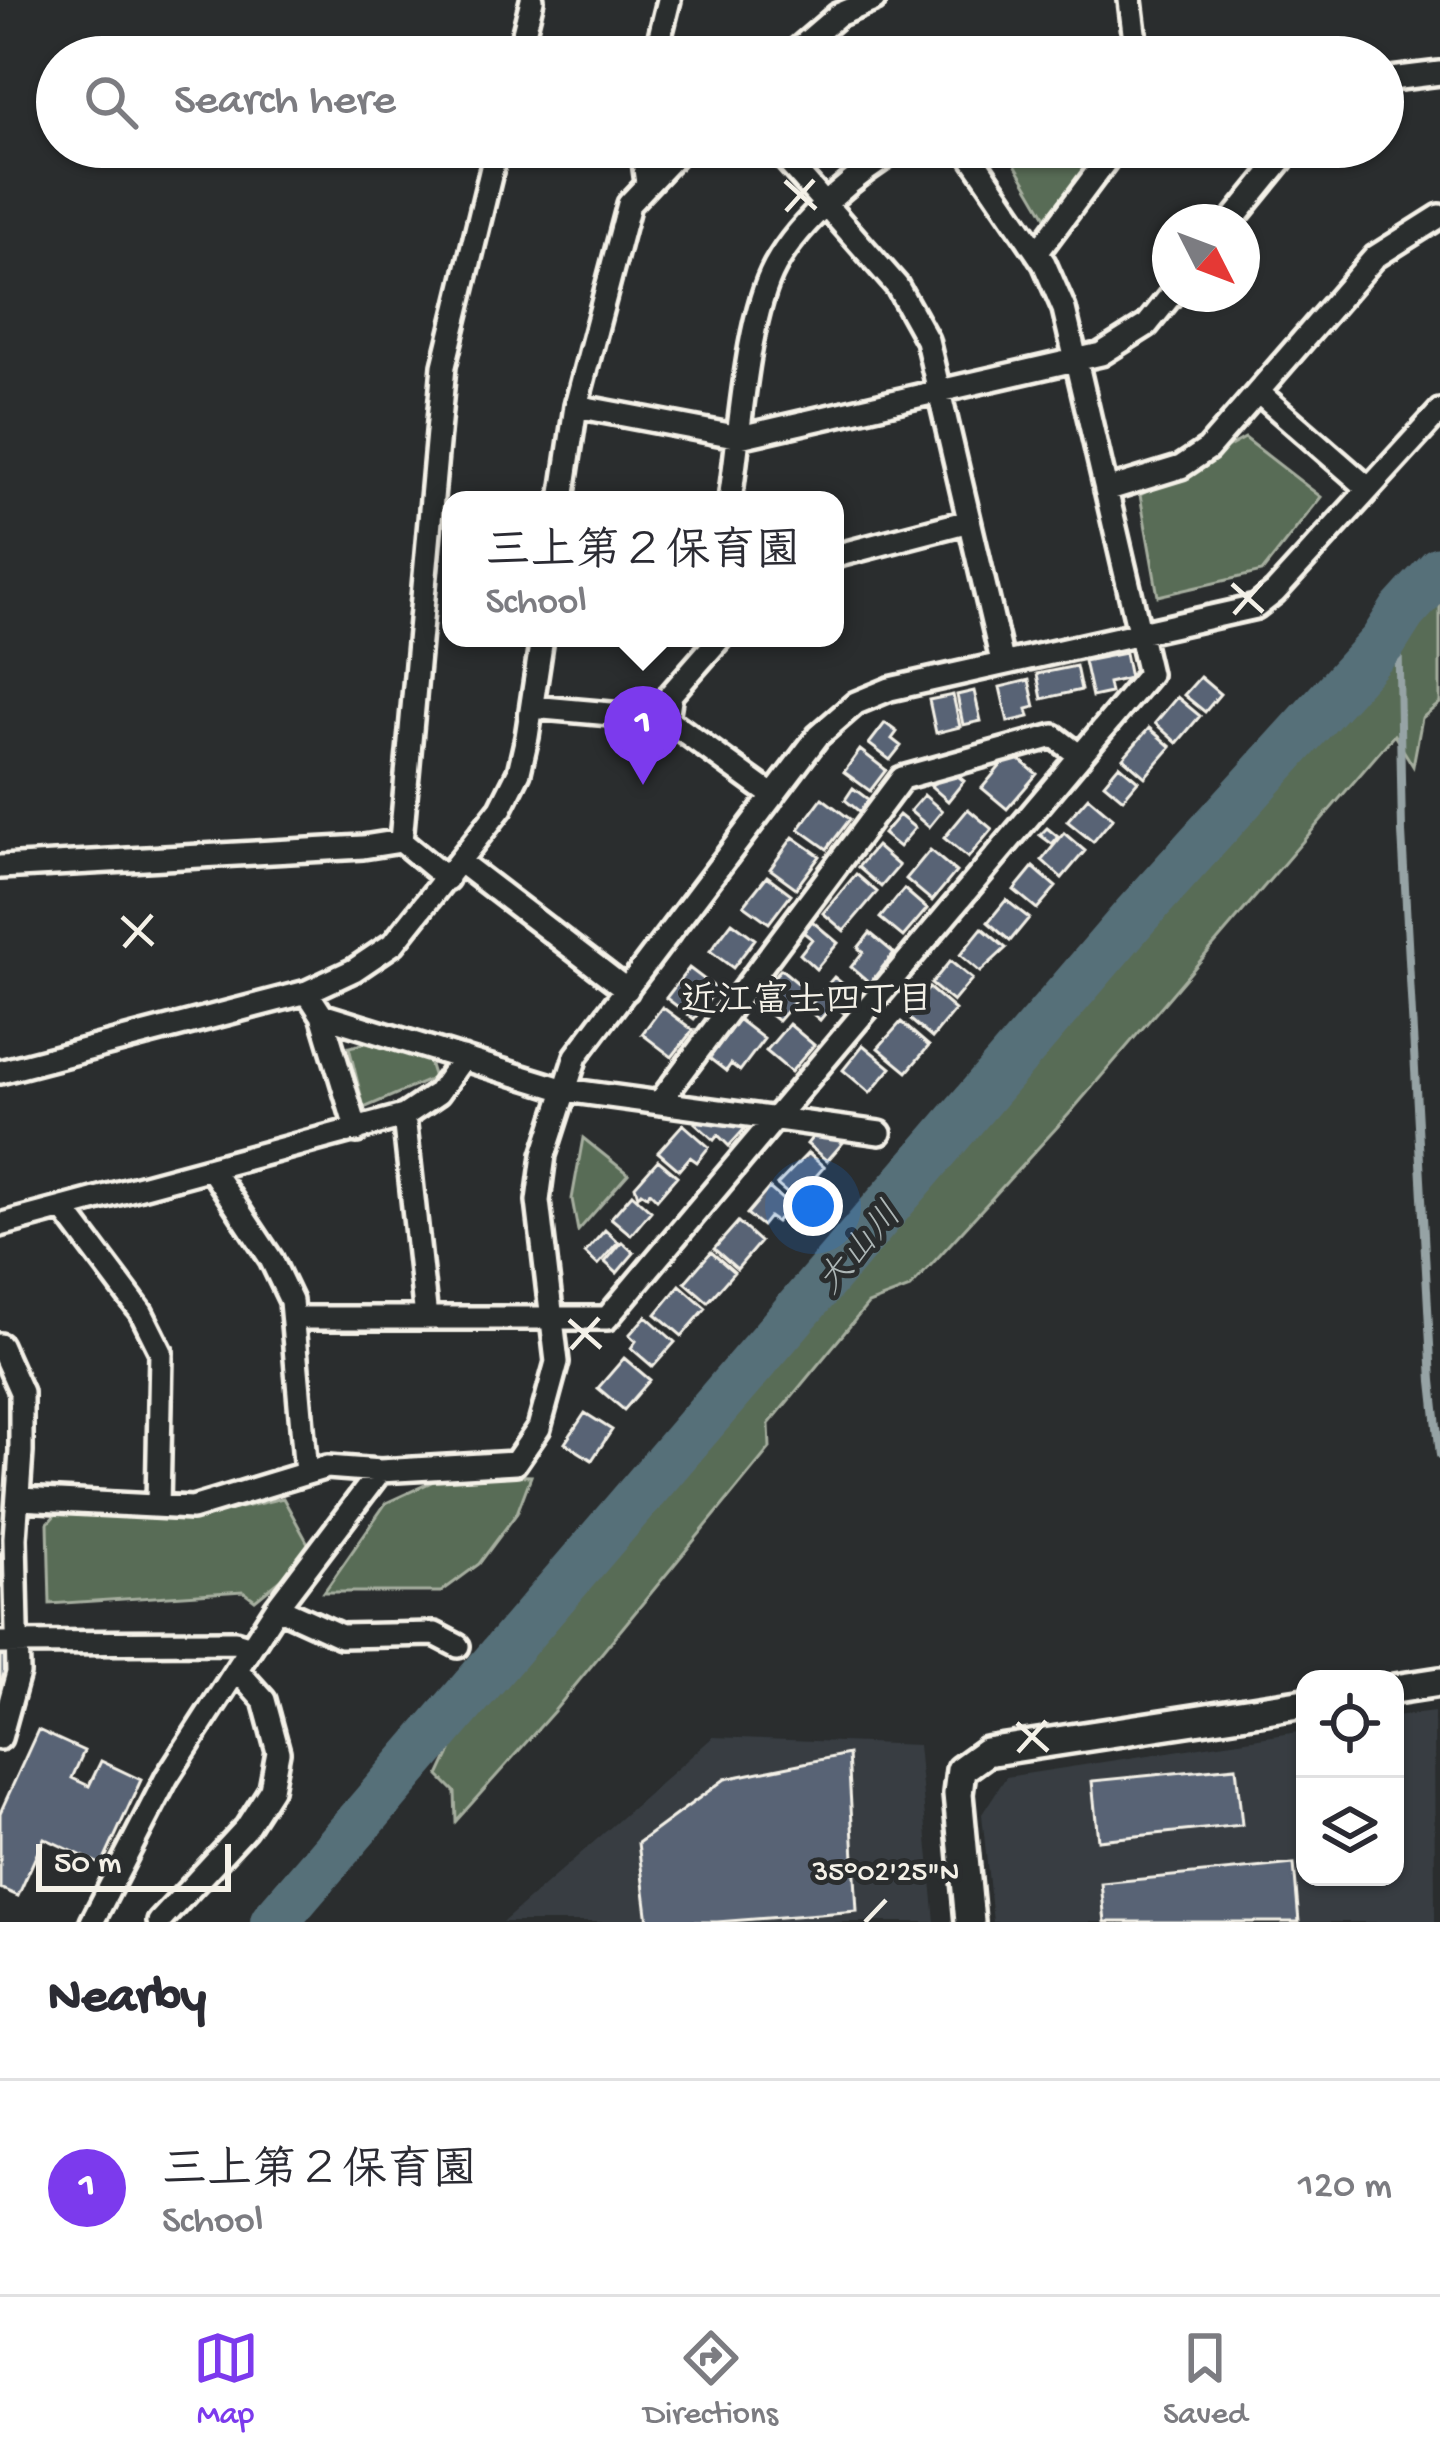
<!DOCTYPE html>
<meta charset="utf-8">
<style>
:root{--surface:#fff;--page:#f7f7f7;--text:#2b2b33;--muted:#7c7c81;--line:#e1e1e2;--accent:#7c3aed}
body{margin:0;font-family:"Gochi Hand","Klee One",sans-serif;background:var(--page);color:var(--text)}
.controls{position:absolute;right:36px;bottom:36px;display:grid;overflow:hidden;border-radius:24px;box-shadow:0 3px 9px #0004}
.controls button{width:108px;height:108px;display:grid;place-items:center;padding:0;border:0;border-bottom:3px solid var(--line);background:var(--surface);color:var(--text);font:60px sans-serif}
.compass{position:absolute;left:1152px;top:204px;width:108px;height:108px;border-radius:50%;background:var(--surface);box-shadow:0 3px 9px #0004;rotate:132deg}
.scale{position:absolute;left:36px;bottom:30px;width:195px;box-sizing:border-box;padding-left:12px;border:6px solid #f4f1e8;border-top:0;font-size:33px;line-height:42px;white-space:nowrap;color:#f4f1e8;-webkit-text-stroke:9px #2a2d2e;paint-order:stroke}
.you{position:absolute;left:813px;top:1206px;width:42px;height:42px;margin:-30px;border:9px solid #fff;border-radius:50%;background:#1a73e8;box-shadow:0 0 0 18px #1a73e833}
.badge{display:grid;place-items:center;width:78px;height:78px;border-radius:50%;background:var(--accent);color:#fff;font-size:39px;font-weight:700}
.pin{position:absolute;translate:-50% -99px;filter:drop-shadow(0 3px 6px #0008)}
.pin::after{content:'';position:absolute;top:63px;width:42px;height:36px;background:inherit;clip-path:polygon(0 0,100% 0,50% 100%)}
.popup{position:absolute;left:442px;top:491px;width:402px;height:156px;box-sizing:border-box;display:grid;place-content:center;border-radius:24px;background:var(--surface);filter:drop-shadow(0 3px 9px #0005);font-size:39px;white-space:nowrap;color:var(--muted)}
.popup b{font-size:45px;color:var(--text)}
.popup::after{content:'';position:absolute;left:50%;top:100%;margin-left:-24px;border:24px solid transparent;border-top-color:var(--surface)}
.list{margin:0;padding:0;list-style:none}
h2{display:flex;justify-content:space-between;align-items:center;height:156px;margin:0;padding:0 48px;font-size:51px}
h2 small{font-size:39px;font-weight:400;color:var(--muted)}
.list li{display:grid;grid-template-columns:78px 1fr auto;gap:36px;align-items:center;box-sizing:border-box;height:216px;padding:0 48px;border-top:3px solid var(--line)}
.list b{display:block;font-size:45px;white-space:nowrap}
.list p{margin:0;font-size:39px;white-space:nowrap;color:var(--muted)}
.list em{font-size:39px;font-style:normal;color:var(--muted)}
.icon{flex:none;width:66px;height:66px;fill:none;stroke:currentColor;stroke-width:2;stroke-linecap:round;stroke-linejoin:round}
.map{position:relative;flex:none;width:1440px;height:1922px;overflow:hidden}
.search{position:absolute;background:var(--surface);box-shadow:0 3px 9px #0004;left:36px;right:36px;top:36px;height:132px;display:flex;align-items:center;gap:30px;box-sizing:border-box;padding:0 42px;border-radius:66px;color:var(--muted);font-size:45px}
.sheet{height:372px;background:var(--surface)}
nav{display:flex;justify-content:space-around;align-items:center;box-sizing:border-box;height:168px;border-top:3px solid var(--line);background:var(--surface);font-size:33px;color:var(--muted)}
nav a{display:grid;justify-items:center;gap:6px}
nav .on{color:var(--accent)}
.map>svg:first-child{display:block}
.built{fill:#383e43}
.green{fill:#596c56;stroke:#a6ae9f;stroke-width:3}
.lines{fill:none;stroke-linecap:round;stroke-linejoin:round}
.stream{stroke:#96a3a5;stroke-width:8}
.river{stroke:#576f79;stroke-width:48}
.building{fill:#596474;stroke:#f4f1e8;stroke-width:3}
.minor-casing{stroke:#f4f1e8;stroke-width:30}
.tertiary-casing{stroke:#f4f1e8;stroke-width:36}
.minor{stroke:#2a2d2e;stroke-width:21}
.tertiary{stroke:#2a2d2e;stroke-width:27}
.ticks{fill:none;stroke:#f4f1e8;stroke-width:4.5}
.labels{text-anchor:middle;stroke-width:10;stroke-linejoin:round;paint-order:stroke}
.neighbourhood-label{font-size:36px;font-weight:bold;fill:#f4f1e8;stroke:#2a2d2e}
.water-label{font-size:36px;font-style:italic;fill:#adb6b6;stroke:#2a2d2e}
.ticks-label{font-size:30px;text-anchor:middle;fill:#f4f1e8;stroke:#2a2d2e;stroke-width:10;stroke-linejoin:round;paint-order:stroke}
</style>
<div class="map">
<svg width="1440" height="1922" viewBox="0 0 1440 1922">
<rect width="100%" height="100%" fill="#2a2d2e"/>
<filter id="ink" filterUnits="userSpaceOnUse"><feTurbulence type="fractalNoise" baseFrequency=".00833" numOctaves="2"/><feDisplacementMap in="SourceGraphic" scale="24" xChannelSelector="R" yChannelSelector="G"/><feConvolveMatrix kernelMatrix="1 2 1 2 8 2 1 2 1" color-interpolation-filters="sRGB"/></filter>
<g filter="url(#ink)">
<path class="built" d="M1434,1712L1435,1922H993L982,1814L1006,1777L1305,1731V1877H1395V1717Z
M713,1737L918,1745L935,1922H503Z"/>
<path class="green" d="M1005,147H1104L1046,217Z
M1245,438L1321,497L1262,572L1158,596L1140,495Z
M1440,568V703L1422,718L1413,766L1394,735L1069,1114L910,1288L868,1304L769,1424L770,1448L555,1710L456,1821L455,1792L439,1776L502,1641L1184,833L1370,627Z
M366,1043L421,1058L429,1062L434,1078L364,1108L349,1047Z
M583,1138L628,1174L578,1231L572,1199Z
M449,1474L531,1476L517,1513L479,1564L441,1592H324L386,1503Z
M283,1498L309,1545L285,1576L255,1600L243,1591L50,1604L48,1523L63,1506L166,1515L235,1509Z"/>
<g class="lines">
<path class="stream" d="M1398,618L1402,832L1432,1381L1440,1455"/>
<path class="river" d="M274,1922L1137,914L1383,642L1402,612L1440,570"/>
</g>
<path class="building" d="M1125,653L1130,678L1108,683L1110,693L1092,697L1084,661Z
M1076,666L1081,690L1042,699L1037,674Z
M1200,677L1220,694L1205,712L1184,695Z
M1029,680L1035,707L1027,709L1029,717L1008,722L1000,687Z
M974,691L981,721L963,725L957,695Z
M953,695L960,727L936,733L929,700Z
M1177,697L1200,716L1177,743L1155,723Z
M885,723L897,732L892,739L901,746L890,760L869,744Z
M1149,728L1171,747L1145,777L1123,758Z
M860,750L886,770L870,791L844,772Z
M1011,753L1037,774L1007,809L982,788Z
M1119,765L1138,781L1123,799L1104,783Z
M947,767L964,781L948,801L931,786Z
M853,788L869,800L860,812L845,800Z
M924,795L942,811L929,827L910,811Z
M1088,797L1113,818L1093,842L1067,821Z
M822,798L850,819L827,849L799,829Z
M968,809L992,829L968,858L944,838Z
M899,815L915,828L899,847L883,834Z
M1047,828L1058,837L1052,844L1040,835Z
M1064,833L1085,851L1062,878L1042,860Z
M793,837L820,856L796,888L770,869Z
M876,846L899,866L881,887L858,867Z
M930,850L956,872L932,901L906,879Z
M1033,867L1056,887L1037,909L1014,890Z
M856,874L877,892L844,931L823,913Z
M767,876L791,894L769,923L744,905Z
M904,889L927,909L903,937L880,918Z
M1006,900L1029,918L1010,941L988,922Z
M812,921L838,943L816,969L800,954L812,939L803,932Z
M732,922L755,939L733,968L710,951Z
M982,928L1006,948L980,972L960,955Z
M870,933L894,953L870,983L851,967L863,952L858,948Z
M950,961L972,979L953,1002L931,984Z
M689,968L717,989L694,1019L666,998Z
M781,969L805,989L778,1021L759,1006L775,987L769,982Z
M834,977L859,997L845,1014L833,1004L820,1020L807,1009Z
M929,988L955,1010L932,1038L906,1016Z
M662,1007L693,1030L672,1057L642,1034Z
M738,1019L764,1039L740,1071L731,1064L726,1071L709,1058Z
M901,1022L929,1046L907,1072L878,1048Z
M789,1024L814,1045L791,1072L766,1051Z
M863,1045L891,1068L870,1093L843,1070Z
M711,1105L749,1124L729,1146L718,1135L714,1140L695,1123Z
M827,1119L848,1137L827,1161L807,1144Z
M683,1124L709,1147L697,1162L690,1157L679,1170L658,1152Z
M808,1153L824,1167L795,1200L777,1185Z
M658,1160L677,1176L657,1199L650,1192L647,1196L641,1192L638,1196L635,1186Z
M769,1188L790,1206L776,1222L769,1217L762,1226L747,1214Z
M632,1194L651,1211L631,1235L611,1218Z
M738,1222L760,1242L737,1269L714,1249Z
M605,1230L618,1242L598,1265L585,1253Z
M622,1242L634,1253L617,1273L605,1262Z
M711,1252L734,1272L708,1302L685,1282Z
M680,1285L706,1308L682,1336L656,1314Z
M646,1316L675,1342L653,1367L631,1348L636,1341L629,1335Z
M624,1358L650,1380L624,1410L598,1388Z
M585,1413L612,1430L592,1460L565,1443Z
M0,1553L14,1554L10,1589L0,1587Z
M0,1651L17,1655L7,1696L0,1695Z
M38,1730L84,1751L72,1778L89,1786L101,1761L141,1780L102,1865L44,1838L18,1896L0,1888V1813Z
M848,1754L857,1911L717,1922H648L638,1843L725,1779Z
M1236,1767L1242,1825L1098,1840L1092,1781Z
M1294,1864L1299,1922H1105L1101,1883Z"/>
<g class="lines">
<defs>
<path id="minor" d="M1130,0L1137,57
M518,57L532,0
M655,57L669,0
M789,57L838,15L874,0
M1383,80L1440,73
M642,147L647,183
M775,147L897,286L927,340L1002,661
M1231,222L1292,147
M1037,253L1116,147
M1258,392L1369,489
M576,406L740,437L1101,354L1147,325L1172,294
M1106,490L1181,467L1208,449L1375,257L1440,216
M562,500L576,406L629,204L683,147
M730,500C740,437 746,319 775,266C801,219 857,173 902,147
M835,556L969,521
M532,707L667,719L773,796
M667,719L671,694L720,638
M401,841L444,366L497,147
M460,862L627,990
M0,867L363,847L401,841L447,879
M307,992L322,1015L565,1090L880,1133
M322,1015L357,1131
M0,1072L307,992L354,970L394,943L501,808L519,772L527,737L542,638
M659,1103L902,778L1054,736L1080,756
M404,1116L426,1318
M212,1170L271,1259L291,1301L306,1473
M63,1208L141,1312L161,1352L158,1506
M0,1225L404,1116L438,1093L463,1058
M293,1318H607L1149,674L1064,309L1044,263L965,147
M0,1345L21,1392V1452L15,1538L18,1673L0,1738
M20,1499L192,1508L327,1467L380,1471
M277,1607L341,1636L435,1634L458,1646
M0,1643L235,1642L251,1647
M92,1922L167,1777L277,1607L380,1471L515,1463L539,1428L557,1362L538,1201L544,1155L576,1056L818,736L856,703L890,689L1256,607L1275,592L1440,411
M159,1922L246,1828L271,1789L278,1752L264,1700L237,1670"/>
<path id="tertiary" d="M1395,1689L1440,1682
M970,1922L958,1794L961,1770L986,1752L1305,1703"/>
</defs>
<use href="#minor" class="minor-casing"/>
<use href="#tertiary" class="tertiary-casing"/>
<use href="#minor" class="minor"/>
<use href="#tertiary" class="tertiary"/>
</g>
</g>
<path class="ticks" d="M785,181L816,209M786,211L814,180M1232,584L1263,612M1234,614L1262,582M122,917L153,945M124,947L152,915M569,1320L601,1348M571,1349L599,1318M1017,1723L1048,1751M1018,1752L1046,1721M865,1922L886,1900"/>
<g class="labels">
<g class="neighbourhood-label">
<text x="807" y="1010">近江富士四丁目</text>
</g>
<g class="water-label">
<text transform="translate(857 1246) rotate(-49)" y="13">大山川</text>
</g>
</g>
<g class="ticks-label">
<text x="886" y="1880">35°02'25"N</text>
</g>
</svg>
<div class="controls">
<button><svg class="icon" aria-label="locate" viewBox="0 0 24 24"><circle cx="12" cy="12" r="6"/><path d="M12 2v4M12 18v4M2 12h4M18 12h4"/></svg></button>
<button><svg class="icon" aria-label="layers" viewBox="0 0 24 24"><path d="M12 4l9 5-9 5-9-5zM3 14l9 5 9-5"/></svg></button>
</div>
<svg class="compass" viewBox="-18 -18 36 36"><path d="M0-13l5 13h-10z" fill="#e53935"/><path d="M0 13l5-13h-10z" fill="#7c7c81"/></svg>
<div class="scale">50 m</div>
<div class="you"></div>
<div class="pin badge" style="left:643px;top:785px">1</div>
<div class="popup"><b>三上第２保育園</b>School</div>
<div class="search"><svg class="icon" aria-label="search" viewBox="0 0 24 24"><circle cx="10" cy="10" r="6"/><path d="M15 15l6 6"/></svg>Search here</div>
</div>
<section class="sheet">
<h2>Nearby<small></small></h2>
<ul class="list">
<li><span class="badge">1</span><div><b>三上第２保育園</b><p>School</p></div><em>120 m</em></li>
</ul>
</section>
<nav>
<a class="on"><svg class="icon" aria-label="map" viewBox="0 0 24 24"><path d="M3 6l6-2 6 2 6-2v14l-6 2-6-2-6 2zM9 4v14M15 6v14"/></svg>Map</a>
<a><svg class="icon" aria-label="directions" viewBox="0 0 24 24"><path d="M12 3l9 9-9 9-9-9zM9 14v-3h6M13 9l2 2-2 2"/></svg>Directions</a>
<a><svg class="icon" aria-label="saved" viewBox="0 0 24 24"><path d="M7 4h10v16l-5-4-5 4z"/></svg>Saved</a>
</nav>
